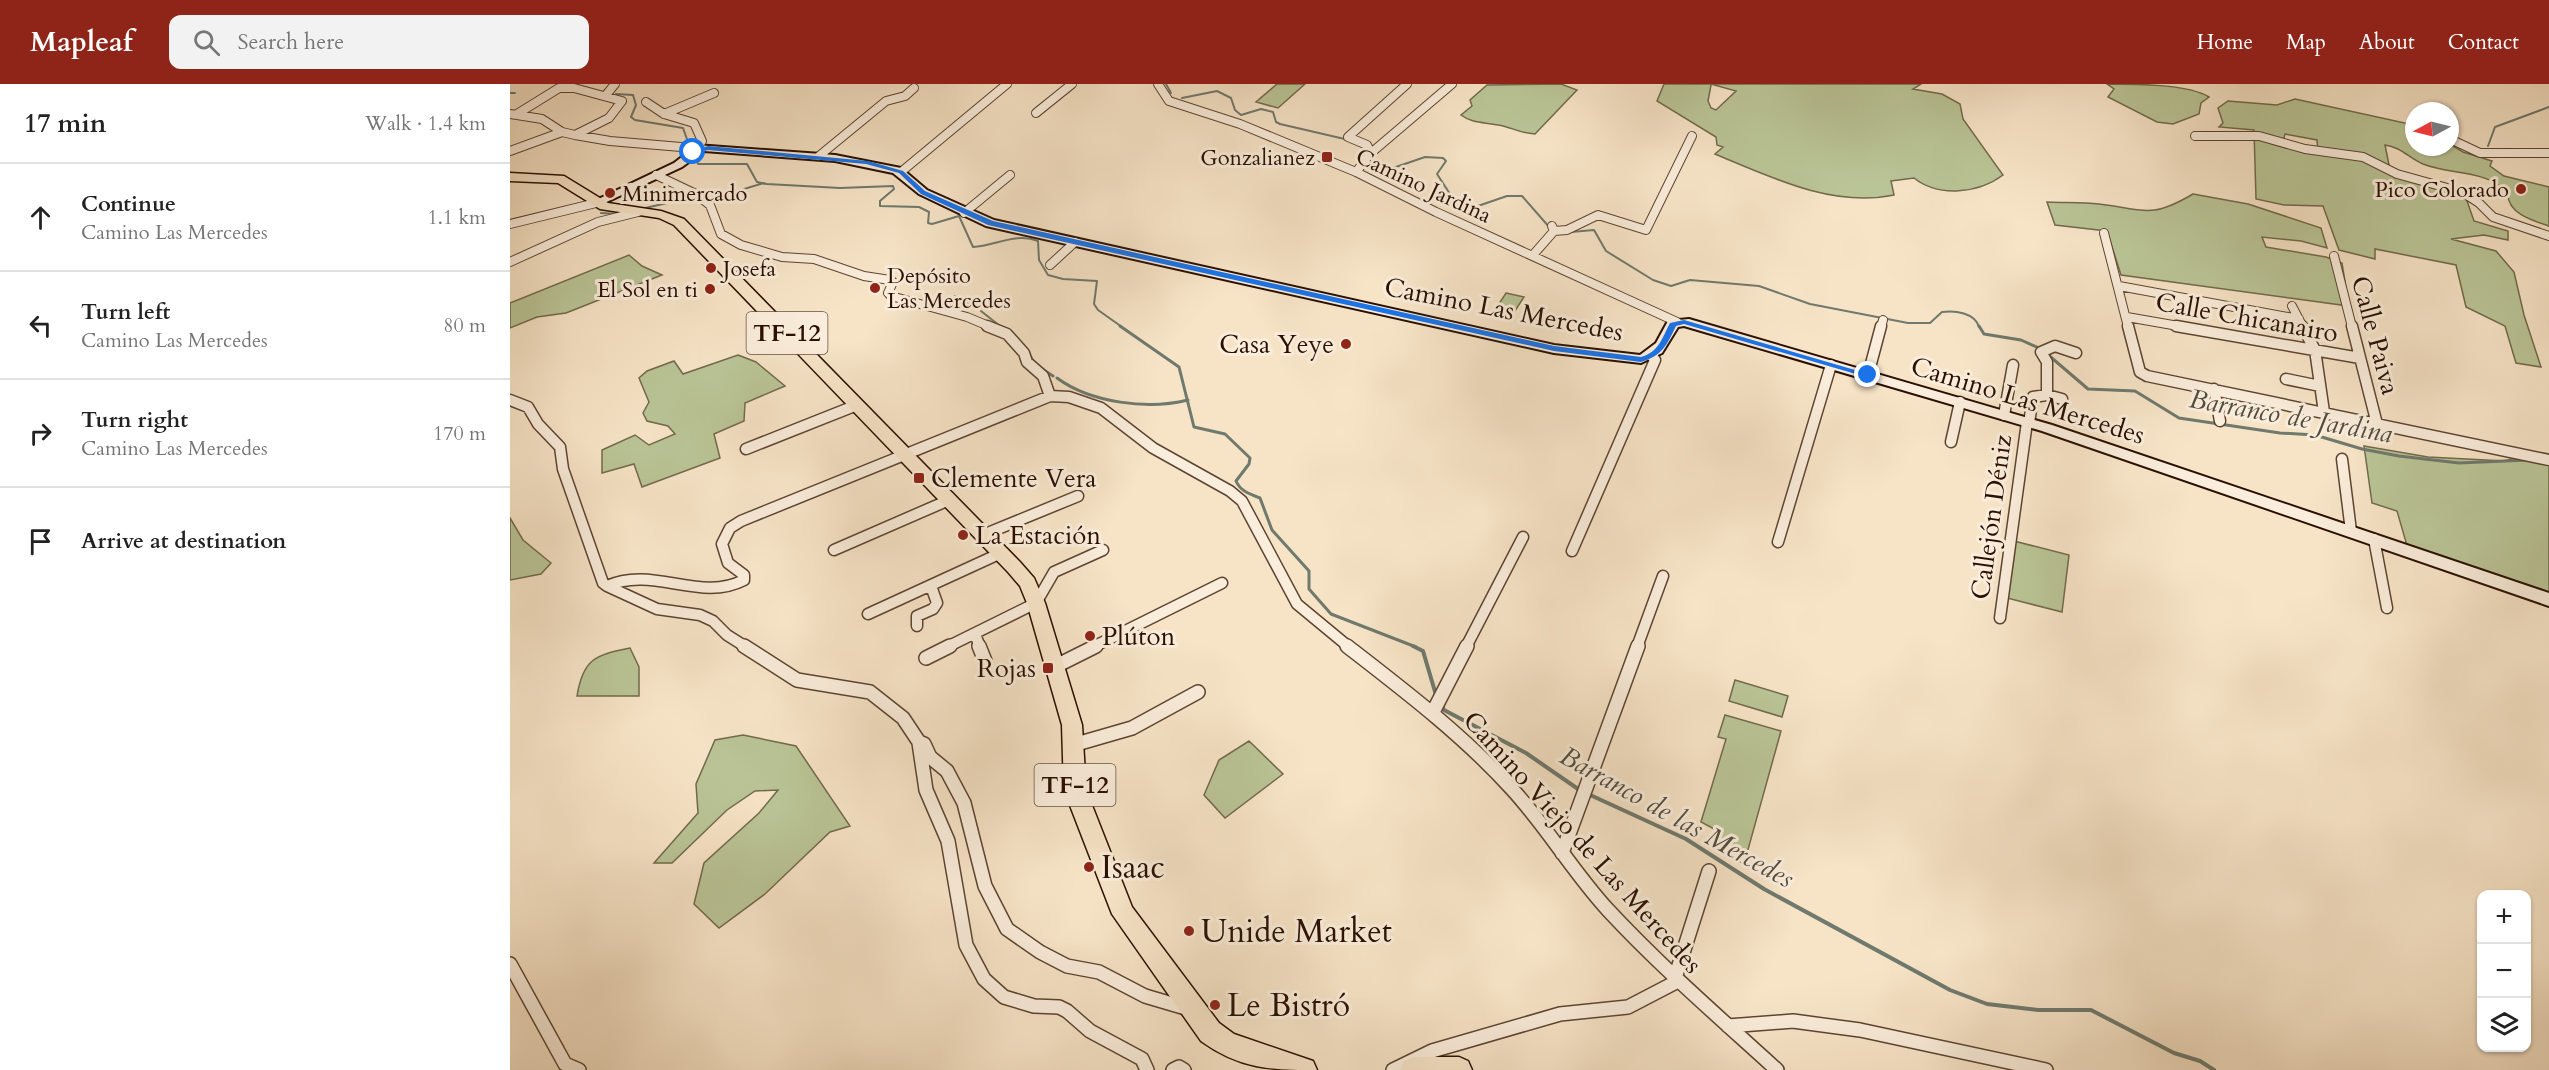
<!DOCTYPE html>
<meta charset="utf-8">
<style>
:root{--surface:#fff;--page:#f2f2f2;--text:#222;--muted:#767676;--line:#e0e0e0;--accent:#8f2418}
body{margin:0;font-family:Cardo,serif;background:var(--page);color:var(--text)}
.controls{position:absolute;right:18px;bottom:18px;display:grid;overflow:hidden;border-radius:12px;box-shadow:0 2px 4px #0004}
.controls button{width:54px;height:54px;display:grid;place-items:center;padding:0;border:0;border-bottom:2px solid var(--line);background:var(--surface);color:var(--text);font:30px sans-serif}
.compass{position:absolute;left:1895px;top:18px;width:54px;height:54px;border-radius:50%;background:var(--surface);box-shadow:0 2px 4px #0004;rotate:263deg}
.stop{position:absolute;width:18px;height:18px;margin:-14px;border:4px solid #1a73e8;border-radius:50%;background:#fff}
.stop.end{background:#1a73e8;border-color:#fff;box-shadow:0 2px 6px #0008}
.list{margin:0;padding:0;list-style:none}
h2{display:flex;justify-content:space-between;align-items:center;height:78px;margin:0;padding:0 24px;font-size:26px}
h2 small{font-size:20px;font-weight:400;color:var(--muted)}
.list li{display:grid;grid-template-columns:39px 1fr auto;gap:18px;align-items:center;box-sizing:border-box;height:108px;padding:0 24px;border-top:2px solid var(--line)}
.list b{display:block;font-size:22px;white-space:nowrap}
.list p{margin:0;font-size:20px;white-space:nowrap;color:var(--muted)}
.list em{font-size:20px;font-style:normal;color:var(--muted)}
.icon{flex:none;width:33px;height:33px;fill:none;stroke:currentColor;stroke-width:2;stroke-linecap:round;stroke-linejoin:round}
.map{position:relative;flex:none;width:2039px;height:986px;overflow:hidden}
header{display:flex;align-items:center;gap:36px;box-sizing:border-box;height:84px;padding:0 30px;background:var(--accent);color:#fff}
header strong{font-size:28px}
nav{display:flex;gap:33px;margin-inline-start:auto;font-size:21px}
.search{width:420px;height:54px;background:var(--page);display:flex;align-items:center;gap:15px;box-sizing:border-box;padding:0 21px;border-radius:12px;color:var(--muted);font-size:22px}
main{display:flex}
aside{flex:1;background:var(--surface)}
.map>svg:first-child{display:block}
.green{fill:#bac597;stroke:#726a4c;stroke-width:1.5;fill-rule:evenodd}
.lines{fill:none;stroke-linecap:round;stroke-linejoin:round}
.stream-far2{stroke:#6f796d;stroke-width:2}
.stream-far1{stroke:#6f796d;stroke-width:3}
.stream{stroke:#6f796d;stroke-width:4}
.minor-far2-casing{stroke:#5d4432;stroke-width:10}
.minor-far1-casing{stroke:#5d4432;stroke-width:13}
.minor-casing{stroke:#5d4432;stroke-width:16}
.secondary-casing{stroke:#2a0f00;stroke-width:4}
.primary-casing{stroke:#2a0f00;stroke-width:3}
.minor-far2{stroke:#faeddb;stroke-width:8}
.minor-far1{stroke:#faeddb;stroke-width:10}
.minor{stroke:#faeddb;stroke-width:13}
.secondary{fill:#faeddb;fill-rule:evenodd}
.primary{fill:#f7e4c7;fill-rule:evenodd}
.route{fill:#1a73e8}
.poi-dot{fill:#8f2418;stroke:#faeddb;stroke-width:2}
.labels{text-anchor:middle;stroke-width:6;stroke-linejoin:round;paint-order:stroke}
.far-poi-label{font-size:22px;fill:#2a0f00;stroke:#faeddb;text-anchor:end}
.far-street-label{font-size:22px;fill:#2a0f00;stroke:#faeddb}
.shield{fill:#faeddb;stroke:#685242;stroke-width:1.5}
.shield-label{font-size:24px;font-weight:bold;fill:#2a0f00}
.street-label{font-size:26px;fill:#2a0f00;stroke:#faeddb}
.poi-label{font-size:26px;fill:#2a0f00;stroke:#faeddb;text-anchor:start}
.water-label{font-size:27px;font-style:italic;fill:#524d40;stroke:#faeddb}
.near-poi-label{font-size:32px;fill:#2a0f00;stroke:#faeddb;text-anchor:start}
</style>
<header>
<strong>Mapleaf</strong>
<div class="search"><svg class="icon" aria-label="search" viewBox="0 0 24 24"><circle cx="10" cy="10" r="6"/><path d="M15 15l6 6"/></svg>Search here</div>
<nav><a>Home</a><a>Map</a><a>About</a><a>Contact</a></nav>
</header>
<main>
<aside>
<h2>17 min<small>Walk · 1.4 km</small></h2>
<ul class="list">
<li><svg class="icon" aria-label="ahead" viewBox="0 0 24 24"><path d="M12 20V5M6 11l6-6 6 6"/></svg><div><b>Continue</b><p>Camino Las Mercedes</p></div><em>1.1 km</em></li>
<li><svg class="icon" aria-label="left" viewBox="0 0 24 24"><path d="M17 20v-9H6M10 6l-5 5 5 5"/></svg><div><b>Turn left</b><p>Camino Las Mercedes</p></div><em>80 m</em></li>
<li><svg class="icon" aria-label="right" viewBox="0 0 24 24"><path d="M7 20v-9h11M14 6l5 5-5 5"/></svg><div><b>Turn right</b><p>Camino Las Mercedes</p></div><em>170 m</em></li>
<li><svg class="icon" aria-label="arrive" viewBox="0 0 24 24"><path d="M6 21V4h12l-3 4 3 4H6"/></svg><div><b>Arrive at destination</b></div></li>
</ul>
</aside>
<div class="map">
<svg width="2039" height="986" viewBox="0 0 2039 986">
<rect width="100%" height="100%" fill="#f7e4c7"/>
<filter id="stains"><feTurbulence type="fractalNoise" baseFrequency=".00333" numOctaves="4"/><feColorMatrix values="0 0 0 0 .2 0 0 0 0 .09 0 0 0 0 .02 0 0 0 .5 -.17"/></filter>
<radialGradient id="worn" r=".72"><stop offset=".6" stop-color="#630" stop-opacity="0"/><stop offset="1" stop-color="#630" stop-opacity=".3"/></radialGradient>
<path class="green" d="M767,0H795L768,24L746,18Z
M1051,0L1067,6L1025,50C1008,49 1002,43 988,41C974,38 963,40 951,31L962,22L960,16L977,1Z
M1154,0H1411L1403,5L1432,10L1450,20L1453,35L1493,91C1469,109 1429,114 1404,94L1381,97L1384,111C1323,124 1260,93 1205,70L1213,63L1207,61L1206,53L1147,17ZM1201,1V0L1226,7L1206,26L1201,24L1198,17Z
M1597,0C1623,0 1679,0 1699,13L1691,19L1689,30L1663,40L1647,38L1598,13L1604,5Z
M1785,15L1904,41V63H1940V60L1953,68L1982,77L1980,82L1994,92L2039,103V142C2023,137 1996,129 1998,108C1976,86 1941,91 1913,80C1899,74 1891,63 1875,61L1881,91L1956,114L1964,137L1998,147V156L1974,151L1941,155L1986,167L2004,188L2014,231L2031,283L2006,279L1995,242L1956,223L1946,181L1865,165V175L1829,166L1813,122L1774,121L1746,115L1744,46L1709,43L1713,39L1708,24L1718,17L1767,21ZM1775,50L1807,56L1808,69L1772,61Z
M1683,110L1738,120L1811,144L1817,164L1791,157L1752,153L1756,163L1816,173L1832,179L1839,222L1611,191L1597,147L1545,141L1537,118C1554,119 1572,118 1589,120C1633,125 1639,136 1683,110Z
M119,171L132,182L152,191L56,229L27,233L0,244V219Z
M996,209L1014,213L999,236L981,232Z
M228,271L246,278L275,302L235,319L234,337L204,350L210,374L132,403L124,380L92,389V366L125,351L139,361L165,350L158,342L137,337L133,329L139,318L129,294L137,287L164,277L173,290Z
M1854,362L1918,373L1995,377L2012,371L2039,377V513L1898,465L1887,427L1862,419Z
M0,434L13,456L41,479L31,490L0,496Z
M1500,456L1559,471L1552,528L1497,514Z
M120,564L129,583V612H67C73,575 85,571 120,564Z
M1225,596L1278,612L1272,633L1219,617Z
M1215,631L1271,647L1234,780L1202,763L1206,746L1191,738L1216,655L1208,653Z
M233,651L286,662L340,742L320,748L255,810L209,844L184,820L194,779L249,729L268,706L245,707L217,726L162,779H144L188,729L186,700L205,656Z
M739,657L773,690L715,734L694,711L709,676Z"/>
<g class="lines">
<path class="stream-far2" d="M656,0L661,9
M0,9H5
M106,10L123,11L126,21L121,33L125,36L173,44L178,58
M672,14L707,7L721,14L725,26L731,31L751,25L763,28L766,38L770,40L839,56
M1978,62L1985,43L2039,23
M185,71L188,80H237L247,98L257,100L330,104L383,102L384,105L370,117V122L409,123L419,128L418,139L422,140L449,132L463,163C485,162 506,148 528,157L529,176L538,191L553,195L587,197L584,220L588,226L612,243
M862,77L880,85L915,73L933,74L936,77L927,90L940,110
M224,108L254,99
M192,110H202
M942,113L956,124H962L997,112H1012L1040,144
M131,125L183,113
M91,129L107,130
M1061,148L1084,146L1096,167L1143,196L1161,202L1180,196L1249,202L1300,220L1398,239H1420L1432,228C1445,226 1465,229 1469,243
M445,212L466,224
M471,227L490,242"/>
<path class="stream-far1" d="M610,242L669,283L684,343L715,350L740,374L739,380L726,397C731,408 740,410 750,414L762,446L799,487V505L821,530L906,563
M1469,242L1474,250L1511,256L1531,265
M517,266L524,279
M1536,269L1578,305L1625,307L1669,334L1770,349L1805,351L1852,365L1889,372L1949,379L2018,376
M529,283L543,292
M547,294C581,319 638,326 678,316"/>
<path class="stream" d="M903,562L913,567L926,611
M932,622L934,626L1016,669L1071,707
M1078,710L1176,755L1254,805L1440,906L1477,920L1528,926H1581L1664,969L1690,977L1704,986"/>
<defs>
<path id="minor-far2" d="M648,0L659,17L730,40L846,88L926,128L1167,238
M96,11L105,0
M136,18L154,30L184,39L192,57L188,64
M526,29L562,0
M0,30L32,35L52,48L65,51L100,57L183,64
M7,30L49,4H64L112,17L99,34L65,51
M154,30L204,9
M1685,52H1749L1795,65L1853,73L1887,90L1952,108L1969,119L1983,133L2039,152
M1940,55L1970,69H2039
M0,67L52,48
M861,69L857,61L838,53L897,0
M309,72L376,17L395,12L404,4
M391,88L497,0
M846,88L861,69L942,0
M146,91L186,110L200,121L211,150L231,161L272,173L304,175L354,192L380,196L383,198L378,209L381,212L457,233L481,243
M121,103L143,112
M454,129L500,91
M0,140L86,119
M1044,147L1057,146L1088,131L1136,146L1182,52
M1594,149L1618,243
M1023,171L1044,147L1042,142
M1824,172L1842,243
M0,178L88,138L128,128
M540,181L565,158
M1609,202L1789,235
M1782,222L1793,243
M1617,233L1674,243
M1371,243L1373,236"/>
<path id="minor-far1" d="M477,242L497,250L514,269L517,278L533,292L540,312L559,313L591,324L643,364L720,407L732,417L787,520L839,563
M1618,242L1630,288L1637,292L2039,376
M1666,242L1850,274
M1792,242L1805,266L1814,328
M1842,242L1867,340
M1358,291L1371,242
M1776,295L1810,302
M1704,305L1710,337
M1537,311V278L1531,268L1545,262L1566,269
M0,316L18,323L28,340L50,363L53,385L93,499L97,502
M1494,331L1503,281
M1519,339L1523,313L1537,311L1552,315
M1441,358L1450,318
M236,365L347,321
M1832,375L1841,447
M473,451L568,412
M1864,455L1877,524
M1268,458L1321,281
M324,466L439,416
M1062,467L1145,276L1142,272
M97,502L147,525L190,531L203,537L217,551L236,563
M97,502C143,481 190,519 234,496V491L218,479L212,460L220,444L231,437L540,312
M358,530L491,469
M1490,534L1517,338
M407,542V532L423,525L427,519L421,502
M465,550L470,563
M437,563L526,519L544,488L593,466
M583,563L712,499
M956,563L1013,453
M1127,563L1153,492"/>
<path id="minor" d="M234,562L287,596L360,608L393,634L409,658L414,660L420,673L437,687L454,719L475,802L497,845L530,868L557,882L589,888L635,912L679,925
M469,562L475,577
M837,562C895,607 953,651 1002,705C1037,743 1063,788 1098,826C1151,883 1210,934 1267,986
M416,574L440,562
M546,582L586,562
M923,628L957,562
M409,659L416,706L438,757L456,861L474,895L494,913L524,922L549,923L557,927L580,947L632,975L637,986
M563,661L622,644L688,608
M1052,769L1128,562
M0,880L55,980L69,986
M1165,894L1199,787
M1218,942L1283,937L1350,946L1536,986
M663,986L669,983L674,986
M883,986L922,967L1050,930L1118,923L1168,897"/>
<path id="secondary" d="M186,61L325,71L391,84L417,106L484,136L1044,261L1130,271L1146,259L1158,237L1179,235L1542,341L2039,509V522L1532,347L1174,242L1168,243L1152,269L1131,279L1044,269L476,142L409,110L383,89L325,77L194,67L172,83L90,121L80,119L164,79L177,69L176,65Z"/>
<path id="primary" d="M0,89L54,92L98,119L151,127L174,135L510,478L524,494L535,519L572,641L576,706L622,823L709,939L724,950L803,977L807,986C760,986 730,985 691,957L602,830L554,706L552,641L517,519L510,502L498,488L164,141L149,134L90,125L48,99L0,97Z
M903,973H949L958,977L962,986H890L894,977Z"/>
</defs>
<use href="#minor-far2" class="minor-far2-casing"/>
<use href="#minor-far1" class="minor-far1-casing"/>
<use href="#minor" class="minor-casing"/>
<use href="#secondary" class="secondary-casing"/>
<use href="#primary" class="primary-casing"/>
<use href="#minor-far2" class="minor-far2"/>
<use href="#minor-far1" class="minor-far1"/>
<use href="#minor" class="minor"/>
<use href="#secondary" class="secondary"/>
<use href="#primary" class="primary"/>
</g>
<path class="route" d="M198,62L358,77L393,87L415,107L483,137L1044,262L1131,273C1149,268 1152,254 1160,239L1174,236L1362,291L1356,293L1174,240L1166,242C1157,261 1152,272 1131,278L1044,267L478,141L411,110L389,89L356,80L198,66L183,70L179,68Z"/>
<g class="poi-dot">
<rect x="811" y="67" width="12" height="12" rx="3"/>
<circle cx="2011" cy="105" r="6"/>
<circle cx="100" cy="109" r="6"/>
<circle cx="201" cy="184" r="6"/>
<circle cx="365" cy="204" r="6"/>
<circle cx="200" cy="205" r="6"/>
<circle cx="836" cy="260" r="6"/>
<rect x="403" y="388" width="12" height="12" rx="3"/>
<circle cx="453" cy="451" r="6"/>
<circle cx="580" cy="552" r="6"/>
<rect x="532" y="578" width="12" height="12" rx="3"/>
<circle cx="579" cy="783" r="6"/>
<circle cx="679" cy="847" r="6"/>
<circle cx="705" cy="921" r="6"/>
</g>
<g class="labels">
<g class="far-poi-label">
<text x="805" y="81">Gonzalianez</text>
<text x="1999" y="113">Pico Colorado</text>
<text x="112" y="117" text-anchor="start">Minimercado</text>
<text x="213" y="192" text-anchor="start">Josefa</text>
<text x="377" y="199" text-anchor="start">Depósito<tspan x="377" dy="25">Las Mercedes</tspan></text>
<text x="188" y="213">El Sol en ti</text>
</g>
<g class="far-street-label">
<text transform="translate(914 101) rotate(25)" y="8">Camino Jardina</text>
</g>
<g class="shield">
<rect x="236.5" y="228" width="81" height="42" rx="4.5"/>
<rect x="524.5" y="680" width="81" height="42" rx="4.5"/>
</g>
<g class="shield-label">
<text x="277" y="257">TF-12</text>
<text x="565" y="709">TF-12</text>
</g>
<g class="street-label">
<text transform="translate(994 225) rotate(11)" y="9">Camino Las Mercedes</text>
<text transform="translate(1737 233) rotate(10)" y="9">Calle Chicanairo</text>
<text transform="translate(1866 251) rotate(75)" y="9">Calle Paiva</text>
<text transform="translate(1518 316) rotate(17)" y="9">Camino Las Mercedes</text>
<text transform="translate(1481 433) rotate(-82)" y="9">Callejón Déniz</text>
<text transform="translate(1073 758) rotate(48)" y="9">Camino Viejo de Las Mercedes</text>
</g>
<g class="poi-label">
<text x="824" y="269" text-anchor="end">Casa Yeye</text>
<text x="421" y="403">Clemente Vera</text>
<text x="465" y="460">La Estación</text>
<text x="592" y="561">Plúton</text>
<text x="526" y="593" text-anchor="end">Rojas</text>
</g>
<g class="water-label">
<text transform="translate(1781 332) rotate(10)" y="9">Barranco de Jardina</text>
<text transform="translate(1167 733) rotate(29)" y="9">Barranco de las Mercedes</text>
</g>
<g class="near-poi-label">
<text x="591" y="794">Isaac</text>
<text x="691" y="858">Unide Market</text>
<text x="717" y="932">Le Bistró</text>
</g>
</g>
<rect width="100%" height="100%" filter="url(#stains)"/>
<rect width="100%" height="100%" fill="url(#worn)"/>
</svg>
<div class="controls">
<button>+</button>
<button>−</button>
<button><svg class="icon" aria-label="layers" viewBox="0 0 24 24"><path d="M12 4l9 5-9 5-9-5zM3 14l9 5 9-5"/></svg></button>
</div>
<svg class="compass" viewBox="-18 -18 36 36"><path d="M0-13l5 13h-10z" fill="#e53935"/><path d="M0 13l5-13h-10z" fill="#767676"/></svg>
<div class="stop" style="left:183px;top:68px"></div>
<div class="stop end" style="left:1358px;top:291px"></div>
</div>
</main>
